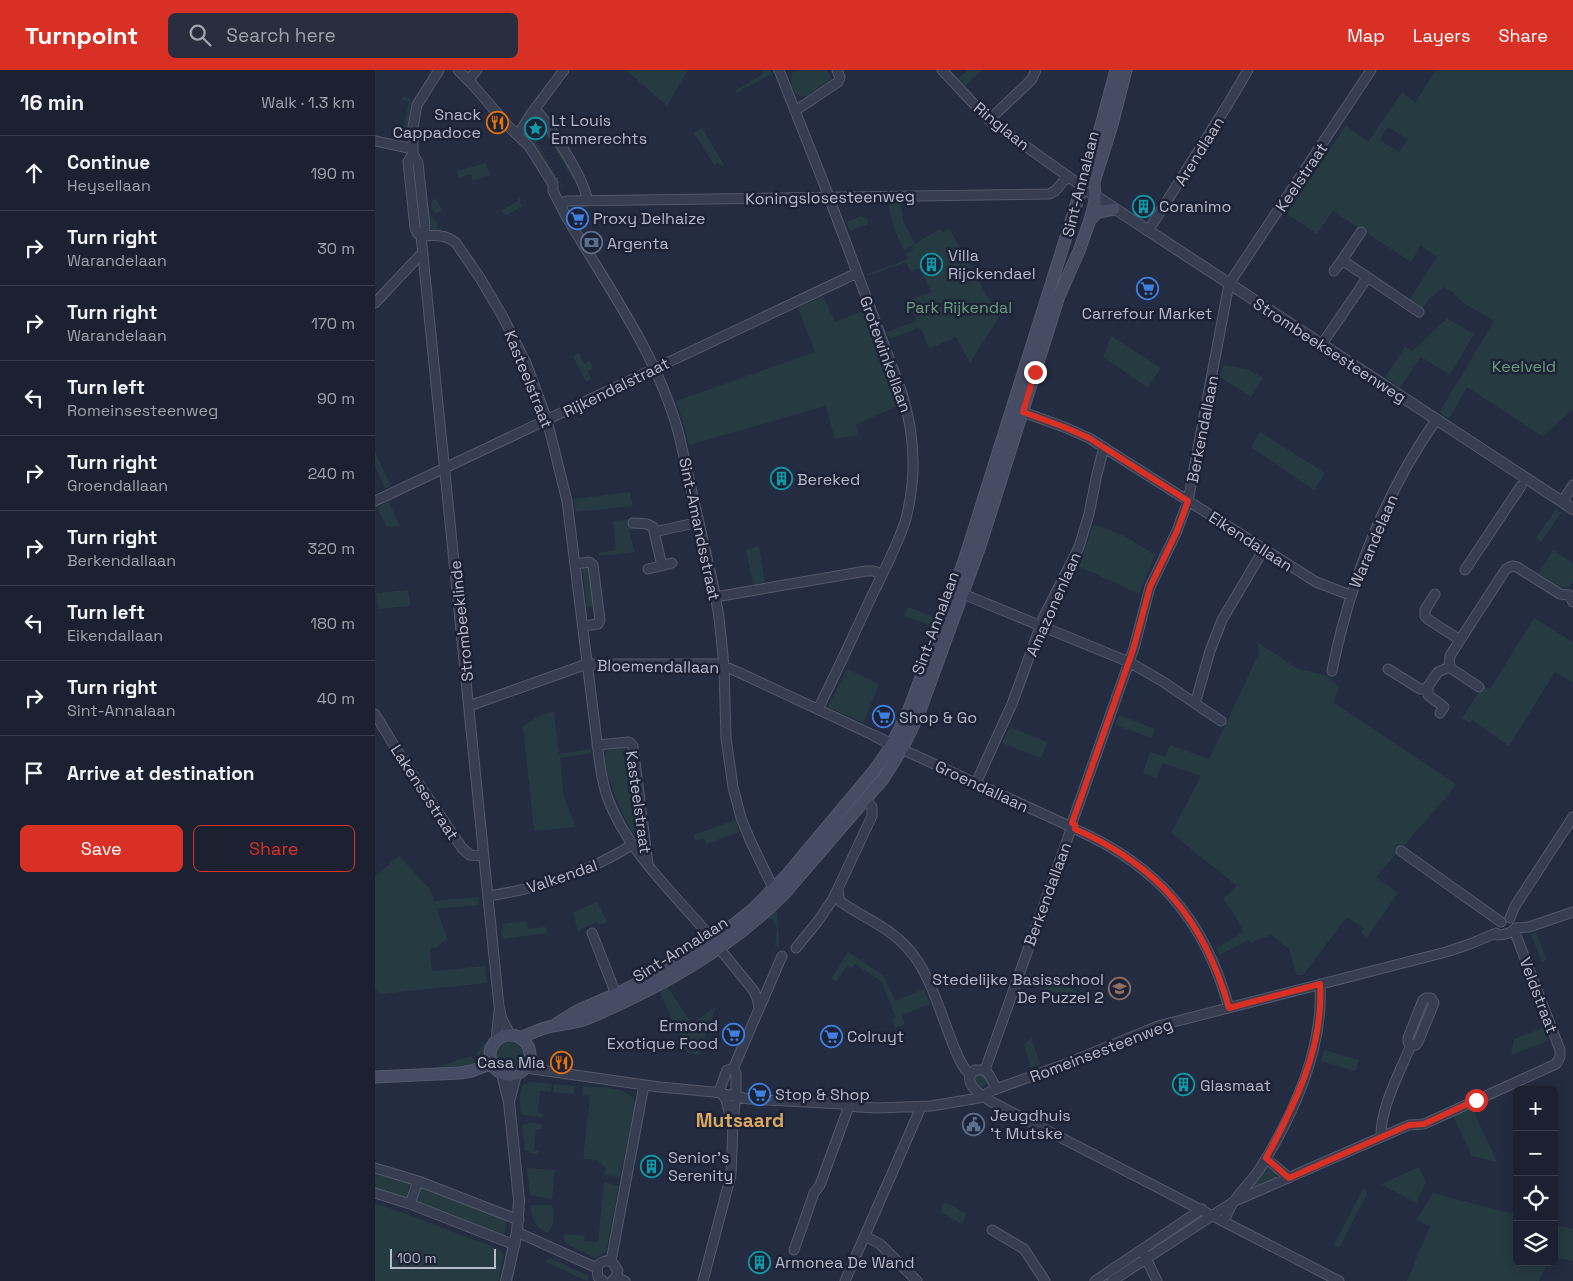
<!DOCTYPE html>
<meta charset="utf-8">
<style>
:root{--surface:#1b2131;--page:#282e3d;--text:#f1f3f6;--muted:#a0a3ab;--line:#393e4d;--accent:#d93025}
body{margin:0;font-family:"Space Grotesk",sans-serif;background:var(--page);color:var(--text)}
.controls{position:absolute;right:15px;bottom:15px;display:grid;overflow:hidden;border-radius:8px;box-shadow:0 2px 12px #0003}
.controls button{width:45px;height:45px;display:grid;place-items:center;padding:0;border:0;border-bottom:1px solid var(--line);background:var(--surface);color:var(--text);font:25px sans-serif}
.scale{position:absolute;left:15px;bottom:12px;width:106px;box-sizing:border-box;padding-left:5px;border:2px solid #b5bacb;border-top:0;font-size:14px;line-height:18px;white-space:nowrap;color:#b5bacb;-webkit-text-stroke:4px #1d2336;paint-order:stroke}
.stop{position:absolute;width:15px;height:15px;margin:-11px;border:4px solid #d93025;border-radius:50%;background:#fff}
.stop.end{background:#d93025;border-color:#fff;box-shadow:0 1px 5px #0008}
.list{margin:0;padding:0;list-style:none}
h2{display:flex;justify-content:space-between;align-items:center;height:65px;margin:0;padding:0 20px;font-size:21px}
h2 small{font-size:16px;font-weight:400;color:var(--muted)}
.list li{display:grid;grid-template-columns:32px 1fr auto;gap:15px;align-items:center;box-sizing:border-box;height:75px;padding:0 20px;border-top:1px solid var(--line)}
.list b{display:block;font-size:19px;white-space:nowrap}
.list p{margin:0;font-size:16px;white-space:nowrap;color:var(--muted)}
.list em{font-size:16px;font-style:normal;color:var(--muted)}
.actions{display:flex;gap:10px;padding:15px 20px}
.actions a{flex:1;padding:11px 0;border:1px solid var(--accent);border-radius:8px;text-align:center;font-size:18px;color:var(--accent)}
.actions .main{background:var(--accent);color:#fff}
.icon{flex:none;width:28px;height:28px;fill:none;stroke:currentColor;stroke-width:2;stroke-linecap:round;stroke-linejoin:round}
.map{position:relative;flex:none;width:1198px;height:1211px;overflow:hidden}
header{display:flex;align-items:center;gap:30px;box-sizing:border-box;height:70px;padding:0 25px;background:var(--accent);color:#fff}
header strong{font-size:24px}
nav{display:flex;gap:28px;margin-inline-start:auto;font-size:18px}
.search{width:350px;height:45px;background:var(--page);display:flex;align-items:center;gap:12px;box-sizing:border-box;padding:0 18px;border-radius:8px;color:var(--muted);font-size:19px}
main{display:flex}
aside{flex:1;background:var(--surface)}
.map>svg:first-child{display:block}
.green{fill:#263a42;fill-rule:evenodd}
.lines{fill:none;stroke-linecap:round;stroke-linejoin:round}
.minor-casing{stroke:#53596b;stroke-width:11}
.tertiary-casing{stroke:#53596b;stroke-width:12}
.secondary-casing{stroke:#53596b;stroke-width:13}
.minor{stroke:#383e51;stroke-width:9}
.tertiary{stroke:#383e51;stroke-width:10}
.secondary{stroke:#464c64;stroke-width:11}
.route{stroke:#d93025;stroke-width:6}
.labels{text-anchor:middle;stroke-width:5;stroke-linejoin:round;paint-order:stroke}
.poi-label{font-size:16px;fill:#b5bacb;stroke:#1d2336;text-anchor:start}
.street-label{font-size:16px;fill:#b5bacb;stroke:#1d2336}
.park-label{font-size:16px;fill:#6a9e7e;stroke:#1d2336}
.quarter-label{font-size:19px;font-weight:bold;fill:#dca95f;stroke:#1d2336}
</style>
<header>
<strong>Turnpoint</strong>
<div class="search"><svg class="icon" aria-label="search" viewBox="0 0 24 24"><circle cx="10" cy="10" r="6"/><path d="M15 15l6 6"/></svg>Search here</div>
<nav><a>Map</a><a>Layers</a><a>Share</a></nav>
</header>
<main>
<aside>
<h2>16 min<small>Walk · 1.3 km</small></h2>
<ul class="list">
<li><svg class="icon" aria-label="ahead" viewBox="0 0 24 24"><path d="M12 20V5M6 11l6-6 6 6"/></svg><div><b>Continue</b><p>Heysellaan</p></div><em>190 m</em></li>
<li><svg class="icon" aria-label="right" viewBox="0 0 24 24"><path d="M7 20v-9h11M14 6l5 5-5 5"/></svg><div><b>Turn right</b><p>Warandelaan</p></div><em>30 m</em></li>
<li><svg class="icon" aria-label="right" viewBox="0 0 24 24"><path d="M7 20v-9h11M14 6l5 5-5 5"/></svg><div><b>Turn right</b><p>Warandelaan</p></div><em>170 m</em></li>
<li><svg class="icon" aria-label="left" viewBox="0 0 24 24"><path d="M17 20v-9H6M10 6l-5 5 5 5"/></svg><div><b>Turn left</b><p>Romeinsesteenweg</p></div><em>90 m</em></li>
<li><svg class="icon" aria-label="right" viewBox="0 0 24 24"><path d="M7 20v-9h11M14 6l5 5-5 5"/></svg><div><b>Turn right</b><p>Groendallaan</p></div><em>240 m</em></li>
<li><svg class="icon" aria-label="right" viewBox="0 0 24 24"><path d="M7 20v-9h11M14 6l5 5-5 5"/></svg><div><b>Turn right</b><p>Berkendallaan</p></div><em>320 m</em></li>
<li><svg class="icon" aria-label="left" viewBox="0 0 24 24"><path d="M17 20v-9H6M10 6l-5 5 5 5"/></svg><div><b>Turn left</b><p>Eikendallaan</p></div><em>180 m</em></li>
<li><svg class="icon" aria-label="right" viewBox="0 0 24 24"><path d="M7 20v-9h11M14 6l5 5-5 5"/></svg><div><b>Turn right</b><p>Sint-Annalaan</p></div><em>40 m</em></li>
<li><svg class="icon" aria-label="arrive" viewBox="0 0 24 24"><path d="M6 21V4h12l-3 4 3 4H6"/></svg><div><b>Arrive at destination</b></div></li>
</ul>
<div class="actions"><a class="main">Save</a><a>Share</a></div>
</aside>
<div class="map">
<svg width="1198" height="1211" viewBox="0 0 1198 1211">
<rect width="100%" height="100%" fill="#242c41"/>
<path class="green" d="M251,0H313L292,36Z
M387,0H395L397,4L361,23L360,21L389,3Z
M423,0H452L457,9L435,23L434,26H425C417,22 414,12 417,3Z
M593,0H607L590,16L583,8Z
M1061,0H1198V339L1168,367L1092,317L1074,349L1064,343L1119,251L1087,232L1078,222L1068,217L1054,229L1047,239L1034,230L1062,187L1046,176L1036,192L958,141L942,164L912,144L971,55L993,72L1027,22L1040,33ZM1012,57L1033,69L1024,82L1005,70Z
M28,26L35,29L36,32L32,58L29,57L34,32L27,30Z
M327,58L349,95L347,97L344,93L339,95L319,63Z
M174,64L201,108L200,109H198L172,66Z
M157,67L160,68L159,70L162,71L161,74L164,75V78H166V81L169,82L168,85L171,86L170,89H173L172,92L175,93L174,96L177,97L176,100H179V103L181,104V107L184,108L183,111H186L185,114L188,115L187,118L156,68Z
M111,93L115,105L98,111L96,104L84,108L82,101Z
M145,128V133L147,136L130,146L127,140L143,131V129Z
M61,129L67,141L62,143C57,142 55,135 57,130Z
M512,131H525L529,153L540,174L565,159L568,162L574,158L624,247L595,293L581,267L554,279L547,260L543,258L515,269L512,262L539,252L541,249L534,230L557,222L544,198L535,201L531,192L492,206L491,205L533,189L531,183L538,180L536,176L532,179L489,199L529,180L520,161Z
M52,136L57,147L63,154L61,156L63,159L66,157V158L65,161L58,162L52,157Z
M486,146L493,150V154L475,161L471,152Z
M448,226L460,252L488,241L522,336L481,355L483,365L460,369L451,336L314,375L309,355L301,331L440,282L423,238Z
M1072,248L1099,264L1075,305L1046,287L1025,317L1010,307L1030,277L1037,281Z
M736,266L786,298L773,318L728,287Z
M204,283L209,294L215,291L218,298L213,301L216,309L211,312L198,286Z
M848,295L872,299L888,308L876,327L845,307Z
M885,362L950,403L939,420L876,377Z
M0,382L16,416L10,419L0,395Z
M255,422L258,436L201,442L199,429Z
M14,432L25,456L12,457L2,437Z
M1181,439L1186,443L1166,472L1161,468Z
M256,449L259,459L254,460L260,482L224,486L223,483L241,480L238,451Z
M719,454L750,466L780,485L764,524L703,496Z
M384,476L390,512L378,515L371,480Z
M1178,480L1198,493V511L1194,517L1185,518L1163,503Z
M212,495L215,498L219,536L212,537L207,497Z
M33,520L35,536L3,539L1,523Z
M533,537L562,548L559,557L529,546Z
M1159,548L1198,572V613L1180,602L1134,676L1097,650L1095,653L1087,648L1108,615L1115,619Z
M882,572L923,599L953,606L964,617L959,633L1081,714L1070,729L1001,807L1023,823L992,868L986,862L989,859L972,847L928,905H922L914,879L896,865L875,873L873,870L845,885L841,878L869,862L858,842L848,829L862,816L796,763L826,706L788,693L781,708L768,703L775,682L790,687L795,675L834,689L884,583Z
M472,599L504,614L488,653L453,637Z
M179,641L184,684L215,679L216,683L185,688L189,727L201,757L159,761L148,656L166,645Z
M744,645L780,659L777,668L740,655Z
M635,657L672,672L666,688L627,673Z
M250,678L253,679L254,682L263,762L260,765H259C250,750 224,696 232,680Z
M360,750L364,762L331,774L329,768L321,771L318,765Z
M24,786L55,819L59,831L103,827L104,835L62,839L72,868L61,878L55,879L57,901L110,896L112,913L6,924L0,919V806Z
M222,832L232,852L224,855L222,852L205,859L206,861L203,862L198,842Z
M398,842H402L404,878L400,877L402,860L400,851L391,847Z
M152,851L153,859L171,857L173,863L128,869L127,854Z
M1161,862L1172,890L1167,892L1156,864Z
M473,882L509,906L520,931L549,919L555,934L527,945L530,954L520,958L517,950L521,948L506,911L480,894L477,898L473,895L461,912L456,909Z
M652,903L708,923L703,931L649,912Z
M292,916L317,954L340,937H341L324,985L312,982L284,921Z
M1168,958L1173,971L1136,985L1139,969Z
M656,967L665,994L656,998L649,975Z
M121 986a14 14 0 1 1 28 0a14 14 0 1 1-28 0Z
M110,973L112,975L108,985L109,987L104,993L102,983Z
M949,980L984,990L980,1001L946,991Z
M95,986L98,988L101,994L82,999H65L63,997Z
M598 1010a7 7 0 1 1 14 0a7 7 0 1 1-14 0Z
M155,1012L177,1014L176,1022L165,1021L163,1042L168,1044L169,1046L167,1048L146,1044C145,1034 143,1024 148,1015Z
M179,1014L200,1016L199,1024L178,1022Z
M208,1016C222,1018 260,1015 260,1035L245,1107L230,1105L231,1098L222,1090L208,1089L215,1026L207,1025Z
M1097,1038L1122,1092L1097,1086L1078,1046Z
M156,1053L166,1054L167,1056L166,1059H161L159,1080L164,1081L163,1084L154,1083V1081L150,1080L147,1055Z
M894,1095L903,1103L900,1109L876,1119L890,1098Z
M1044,1097L1051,1112L1041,1133L1006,1114Z
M153,1098L180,1100L177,1129L155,1125L152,1099Z
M0,1102L36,1113L31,1127L0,1119Z
M229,1112L244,1116L231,1182L220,1188L194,1175L189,1171V1164L210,1166L209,1171L223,1172Z
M49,1117L132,1150L129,1165L122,1164L43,1133L42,1130L45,1120Z
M989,1117L992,1124L964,1178L959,1175Z
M1058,1123L1142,1145V1192H1173L1164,1211H1032L1055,1156L1041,1150Z
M570,1132L592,1144L587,1154L565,1142Z
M0,1134L12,1137L124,1179L129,1185L123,1211H0Z
M156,1135H177V1138L179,1139L178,1154L173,1163C161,1159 156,1148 156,1135Z
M1179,1154L1198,1159V1191L1179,1187Z
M175,1188L214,1206L212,1211L170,1192L171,1189L173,1190Z"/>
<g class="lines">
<defs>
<path id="minor" d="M83,0L98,15L134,57L154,76L178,114V121L191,146C232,216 283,285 304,365L338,514L344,547L349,596L351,668L358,717L366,748L375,770L399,820
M404,0L449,114L527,323C540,365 542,409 530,452C521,479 506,506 494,532C477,568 461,604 443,639
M567,0L614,50L712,120
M93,10L102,0
M160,39C174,54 212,112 212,131
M420,41L463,12L465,7L462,0
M614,50L651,15L657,9L661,0
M143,65L156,44L189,0
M0,71L38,79
M38,84L43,93L50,157L49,162L46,166
M184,133L192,131L674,124L680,121L693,106
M773,161L853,34L873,0
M986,162L967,190L1044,242
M46,166L124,936L127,949L136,966
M46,166C59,165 70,164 81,173L105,208L128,247L151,293L172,350L192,431L223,680C225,697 227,713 233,729C254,784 301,825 338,870
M46,166L42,163L40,158L33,92L38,84V57L42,35L64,0
M959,201L967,190
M0,233L48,182
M947,274L992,208
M648,342L689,357L714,368L941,512L975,525
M0,431L482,203
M1187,432L1198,415
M258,453L272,454L278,457L287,496
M279,462L324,452
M200,494L214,492L218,495L225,550L223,554L208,556
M273,499L297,493
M1090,500L1146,416
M588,524L754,592L787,611L846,651
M1060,524L1050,540V546L1054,550L1085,570
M340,527L491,501H498L507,504
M1074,597L1104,617
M1013,599L1045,619H1051L1063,602L1074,597L1075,586L1085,570L1131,499L1137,496L1142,497L1185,524L1194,525L1198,532
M957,601C975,512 1009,425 1061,350
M1053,617V625L1069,637L1065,643
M819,632L822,627L835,581L847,550L889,479
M94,636L212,594H342L349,596L365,603L500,666
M0,644L31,695L87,778L95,785L109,786
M222,675L254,672L258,676L273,794
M522,677L692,755
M601,713L637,634L669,546L704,477L714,444L722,404L729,377
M697,753L759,578L775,517L802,461L813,431L854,214L996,0
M700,759C783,796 830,850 854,938
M1026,781L1126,852
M463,819L464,828L466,832C495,852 521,859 542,890C557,913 567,946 577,972C582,984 586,996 595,1005
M113,826C167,818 211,803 257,775
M1135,848L1140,836L1198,747
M217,863L241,924
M344,878L379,921L382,928L384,938
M421,878L443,851L458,829L497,746V737L490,729
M121,971L124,941
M151,998L284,1017L339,1022L374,1029L467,1034L484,1037L502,1038L556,1036L604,1028L618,1020L688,995L783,956L1071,882L1095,874L1121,863L1123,865C1129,865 1137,863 1140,858L1154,857L1198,842
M358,999L407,886
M610,1000L695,762
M622,1019L614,1005L610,1000H600C585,1012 605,1024 615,1031L964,1211
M356,1050L351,1030L345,1019L352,1000L358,999
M1006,1067C1005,1038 1025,1002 1036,975L1033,972V968L1048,930L1051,928H1056L1059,933L1043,972L1041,975H1036
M891,1088L914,1108
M0,1098L43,1111L144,1150
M0,1123L35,1134L140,1175
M35,1134L43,1111
M849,1151C852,1145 854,1139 858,1133C865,1122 876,1112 884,1100C918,1046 949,980 945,914
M617,1160L649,1179L670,1211
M142,1162L222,1198
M490,1166L505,1174L542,1211
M419,1180L439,1123L445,1115L474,1036
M769,1184L782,1211
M236,1191L269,1015
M241,1207L250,1211
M228,1211L223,1207L222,1198C225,1191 231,1189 238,1193L243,1201L241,1207L237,1211
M328,1211L356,1105L358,1055L361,1023V1003L358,999
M470,1211L546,1037
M720,1211L827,1139
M737,1211L858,1132L1027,1058L1034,1055L1049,1054L1181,994L1185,987V980L1139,860"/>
<path id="tertiary" d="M713,121L1198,439
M500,666L522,677
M127,1004L134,1032L144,1130L142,1162L131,1211
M135,1028L141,1004"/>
<path id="secondary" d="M715,150L723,142L739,139
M181,954L202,941L241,924L279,905L338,870L358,855L378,839L411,806L498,702L515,678L533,642L589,491L703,129L715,96L741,0
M115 985a20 20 0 1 1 40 0a20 20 0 1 1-40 0Z
M145,968C154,964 168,958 177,956C189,954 200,953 211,949C283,919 354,880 409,824L508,709L527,679L543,646L605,476L684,226L704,181L715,150L720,131L719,112L737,55L751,0
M0,1007L85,1003L97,1001L117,993"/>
</defs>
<use href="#minor" class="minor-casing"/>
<use href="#tertiary" class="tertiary-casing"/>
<use href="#secondary" class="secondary-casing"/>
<use href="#minor" class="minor"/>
<use href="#tertiary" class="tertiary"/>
<use href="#secondary" class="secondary"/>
</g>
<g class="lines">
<path class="route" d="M660,302L648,342L689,357L714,368L813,431L802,461L775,517L758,580L697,753L700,755V759C784,796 829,850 854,938L945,914C949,977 920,1034 891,1088L914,1108L1027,1058L1034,1055L1049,1054L1101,1030"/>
</g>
<defs>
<symbol id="restaurant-ring" viewBox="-11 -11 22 22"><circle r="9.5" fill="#1d2336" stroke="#e8710a" stroke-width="1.5"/><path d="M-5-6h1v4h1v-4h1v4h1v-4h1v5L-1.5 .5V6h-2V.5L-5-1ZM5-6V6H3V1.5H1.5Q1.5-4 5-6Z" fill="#e8710a"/></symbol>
<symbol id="sight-ring" viewBox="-11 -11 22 22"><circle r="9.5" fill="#1d2336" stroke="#0f9aa8" stroke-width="1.5"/><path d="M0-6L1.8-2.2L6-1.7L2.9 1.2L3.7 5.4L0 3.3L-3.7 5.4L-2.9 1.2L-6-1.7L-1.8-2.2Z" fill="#0f9aa8"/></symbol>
<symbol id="building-ring" viewBox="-11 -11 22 22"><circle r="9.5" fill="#1d2336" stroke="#0f9aa8" stroke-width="1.5"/><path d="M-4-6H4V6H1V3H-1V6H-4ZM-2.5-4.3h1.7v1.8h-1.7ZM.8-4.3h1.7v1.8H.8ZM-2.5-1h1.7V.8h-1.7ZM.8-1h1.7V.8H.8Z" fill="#0f9aa8"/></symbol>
<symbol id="supermarket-ring" viewBox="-11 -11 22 22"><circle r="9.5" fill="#1d2336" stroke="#3f7fe0" stroke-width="1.5"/><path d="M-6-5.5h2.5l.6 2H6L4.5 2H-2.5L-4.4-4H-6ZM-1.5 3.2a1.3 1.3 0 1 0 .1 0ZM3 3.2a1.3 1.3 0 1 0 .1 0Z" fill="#3f7fe0"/></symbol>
<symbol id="bank-ring" viewBox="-11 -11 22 22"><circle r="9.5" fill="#1d2336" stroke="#5c6f8a" stroke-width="1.5"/><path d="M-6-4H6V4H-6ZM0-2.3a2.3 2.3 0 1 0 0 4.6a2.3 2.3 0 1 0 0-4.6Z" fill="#5c6f8a"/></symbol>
<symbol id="school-ring" viewBox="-11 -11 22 22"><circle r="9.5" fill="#1d2336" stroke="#8d6e63" stroke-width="1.5"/><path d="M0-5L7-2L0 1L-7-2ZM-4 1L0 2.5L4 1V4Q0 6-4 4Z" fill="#8d6e63"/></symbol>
<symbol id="civic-ring" viewBox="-11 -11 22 22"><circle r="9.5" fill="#1d2336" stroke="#5c6f8a" stroke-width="1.5"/><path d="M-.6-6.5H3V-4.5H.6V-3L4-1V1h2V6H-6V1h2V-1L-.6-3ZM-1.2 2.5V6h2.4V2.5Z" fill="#5c6f8a"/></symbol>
</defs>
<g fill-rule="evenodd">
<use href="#restaurant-ring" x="110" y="40" width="25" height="25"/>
<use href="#sight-ring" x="148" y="46" width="25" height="25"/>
<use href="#building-ring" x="756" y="124" width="25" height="25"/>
<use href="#supermarket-ring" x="190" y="136" width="25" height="25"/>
<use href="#bank-ring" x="204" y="160" width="25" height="25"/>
<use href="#building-ring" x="544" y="182" width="25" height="25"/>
<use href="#supermarket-ring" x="760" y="206" width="25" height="25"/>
<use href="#building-ring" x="394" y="396" width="25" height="25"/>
<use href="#supermarket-ring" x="496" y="634" width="25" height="25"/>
<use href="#school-ring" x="732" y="906" width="25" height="25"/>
<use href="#supermarket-ring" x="346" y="952" width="25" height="25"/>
<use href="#supermarket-ring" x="444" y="954" width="25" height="25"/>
<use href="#restaurant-ring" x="174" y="980" width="25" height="25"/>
<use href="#building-ring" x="796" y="1002" width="25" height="25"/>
<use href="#supermarket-ring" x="372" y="1012" width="25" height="25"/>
<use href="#civic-ring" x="586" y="1042" width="25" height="25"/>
<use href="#building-ring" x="264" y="1084" width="25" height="25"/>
<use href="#building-ring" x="372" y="1180" width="25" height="25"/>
</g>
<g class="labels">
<g class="poi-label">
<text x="106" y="50" text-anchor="end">Snack<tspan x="106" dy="18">Cappadoce</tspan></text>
<text x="176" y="56">Lt Louis<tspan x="176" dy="18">Emmerechts</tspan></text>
<text x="784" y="142">Coranimo</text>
<text x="218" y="154">Proxy Delhaize</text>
<text x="232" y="179">Argenta</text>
<text x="573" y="191">Villa<tspan x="573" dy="18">Rijckendael</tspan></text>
<text x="772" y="249" text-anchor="middle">Carrefour Market</text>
<text x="422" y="415">Bereked</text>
<text x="524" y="653">Shop &amp; Go</text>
<text x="729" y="915" text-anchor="end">Stedelijke Basisschool<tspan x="729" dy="18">De Puzzel 2</tspan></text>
<text x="343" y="961" text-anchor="end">Ermond<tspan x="343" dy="18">Exotique Food</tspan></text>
<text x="472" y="972">Colruyt</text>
<text x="170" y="998" text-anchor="end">Casa Mia</text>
<text x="825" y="1021">Glasmaat</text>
<text x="400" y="1030">Stop &amp; Shop</text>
<text x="615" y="1051">Jeugdhuis<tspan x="615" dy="18">'t Mutske</tspan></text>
<text x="293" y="1093">Senior's<tspan x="293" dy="18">Serenity</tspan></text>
<text x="400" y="1198">Armonea De Wand</text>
</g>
<g class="street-label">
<text transform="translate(627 56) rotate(39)" y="6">Ringlaan</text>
<text transform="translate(824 81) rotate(-58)" y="6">Arendlaan</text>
<text transform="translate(926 107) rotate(-56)" y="6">Keelstraat</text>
<text transform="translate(705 114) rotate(-76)" y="6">Sint-Annalaan</text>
<text transform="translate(455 127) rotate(-1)" y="6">Koningslosesteenweg</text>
<text transform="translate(955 280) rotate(33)" y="6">Strombeeksesteenweg</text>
<text transform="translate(511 284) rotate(70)" y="6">Grotewinkellaan</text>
<text transform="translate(154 309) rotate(68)" y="6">Kasteelstraat</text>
<text transform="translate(241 317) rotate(-26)" y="6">Rijkendalstraat</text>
<text transform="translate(827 359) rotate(-79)" y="6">Berkendallaan</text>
<text transform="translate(325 459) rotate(78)" y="6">Sint-Amandsstraat</text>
<text transform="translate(876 471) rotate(33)" y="6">Eikendallaan</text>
<text transform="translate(998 471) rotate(-67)" y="6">Warandelaan</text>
<text transform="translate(678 534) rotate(-66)" y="6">Amazonenlaan</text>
<text transform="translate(86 551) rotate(-96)" y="6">Strombeeklinde</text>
<text transform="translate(560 553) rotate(-70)" y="6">Sint-Annalaan</text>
<text transform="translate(283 596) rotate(1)" y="6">Bloemendallaan</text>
<text transform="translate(607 716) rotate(25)" y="6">Groendallaan</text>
<text transform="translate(50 722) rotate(57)" y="6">Lakensestraat</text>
<text transform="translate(264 732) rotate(82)" y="6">Kasteelstraat</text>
<text transform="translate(187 806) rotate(-19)" y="6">Valkendal</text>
<text transform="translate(672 824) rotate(-70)" y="6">Berkendallaan</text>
<text transform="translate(305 879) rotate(-32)" y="6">Sint-Annalaan</text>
<text transform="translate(1164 925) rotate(69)" y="6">Veldstraat</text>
<text transform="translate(726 980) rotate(-21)" y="6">Romeinsesteenweg</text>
</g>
<g class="park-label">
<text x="584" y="243">Park Rijkendal</text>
<text x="1149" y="302">Keelveld</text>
</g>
<g class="quarter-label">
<text x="365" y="1057">Mutsaard</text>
</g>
</g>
</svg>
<div class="controls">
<button>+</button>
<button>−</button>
<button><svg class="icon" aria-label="locate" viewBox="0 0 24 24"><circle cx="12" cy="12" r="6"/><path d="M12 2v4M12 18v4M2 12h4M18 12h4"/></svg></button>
<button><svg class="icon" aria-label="layers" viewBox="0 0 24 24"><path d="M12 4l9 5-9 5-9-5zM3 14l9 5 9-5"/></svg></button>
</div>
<div class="scale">100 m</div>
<div class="stop" style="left:1101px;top:1030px"></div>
<div class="stop end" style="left:660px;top:302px"></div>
</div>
</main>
